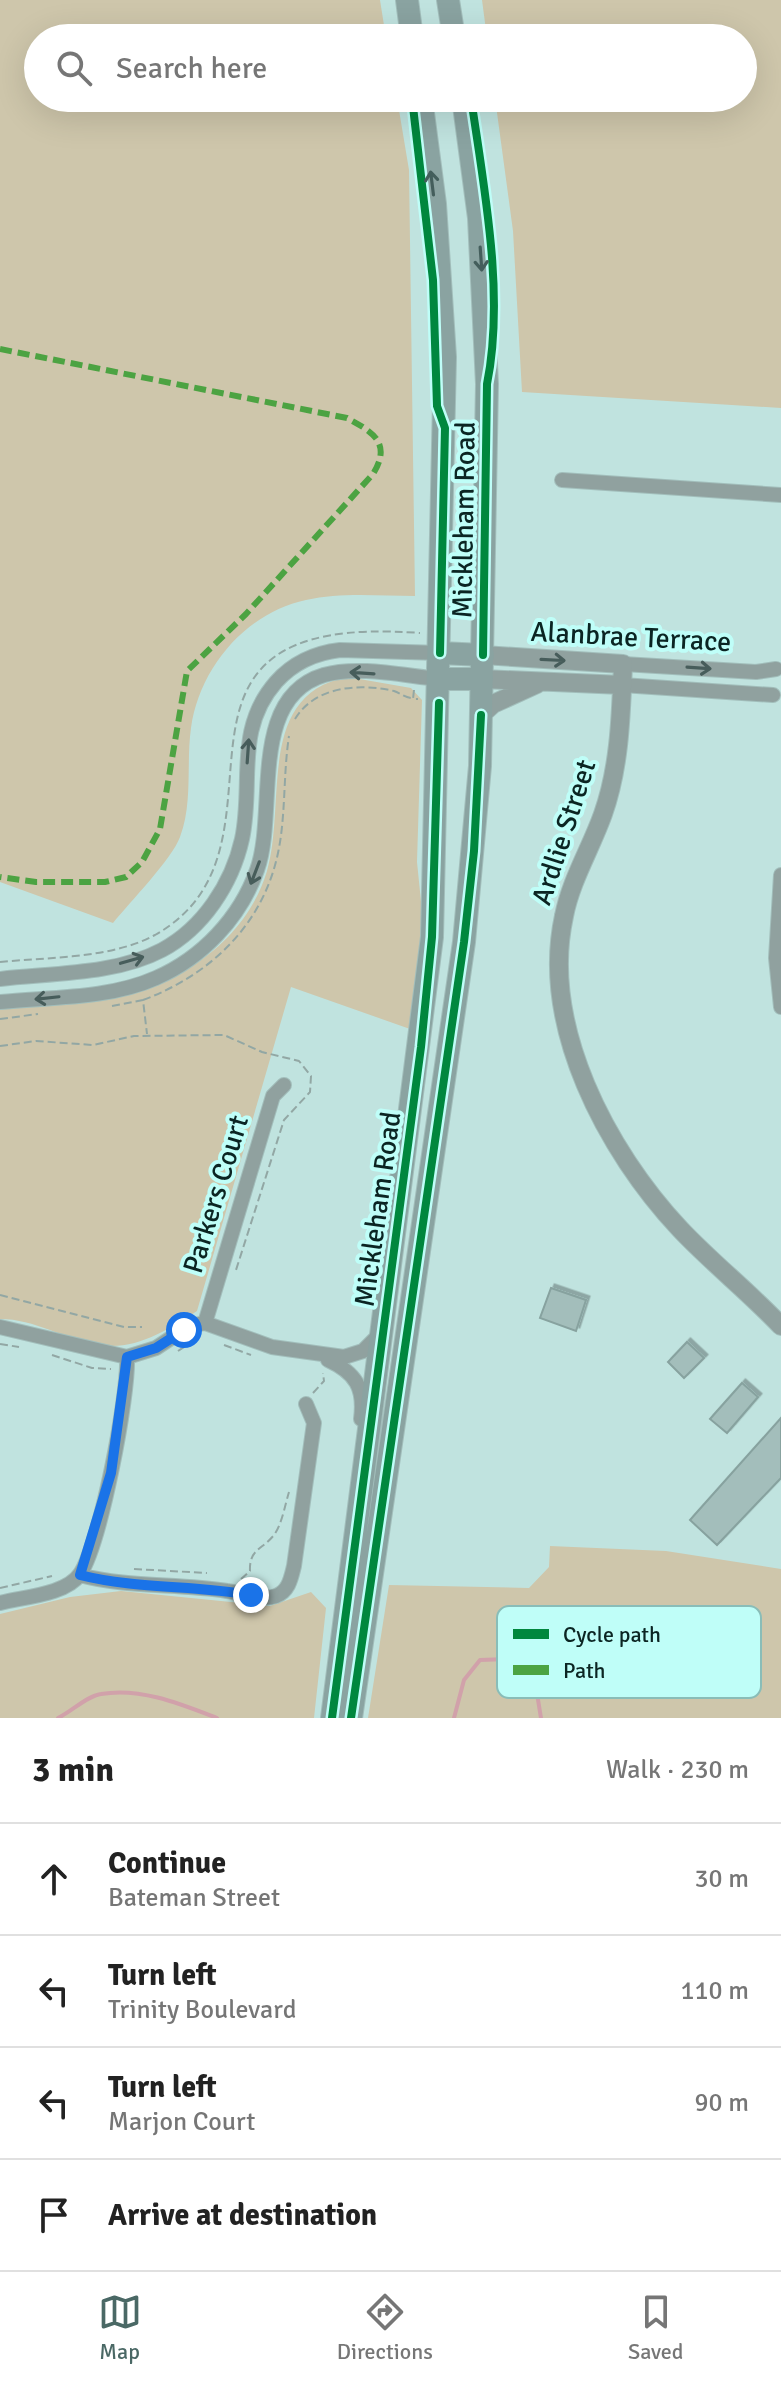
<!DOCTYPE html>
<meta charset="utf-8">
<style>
:root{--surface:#fff;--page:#f6f6f6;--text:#222;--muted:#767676;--line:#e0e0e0;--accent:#4a6865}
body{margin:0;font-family:Signika,sans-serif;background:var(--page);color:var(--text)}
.stop{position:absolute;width:24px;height:24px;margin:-18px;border:6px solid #1a73e8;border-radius:50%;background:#fff}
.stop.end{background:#1a73e8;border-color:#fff;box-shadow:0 2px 8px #0008}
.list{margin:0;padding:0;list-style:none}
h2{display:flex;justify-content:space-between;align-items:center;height:104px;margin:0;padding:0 32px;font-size:34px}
h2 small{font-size:26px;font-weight:400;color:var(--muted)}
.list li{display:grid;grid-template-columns:52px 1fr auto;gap:24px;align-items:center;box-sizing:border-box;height:112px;padding:0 32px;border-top:2px solid var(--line)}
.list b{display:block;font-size:30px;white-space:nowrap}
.list p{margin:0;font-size:26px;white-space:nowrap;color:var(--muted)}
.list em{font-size:26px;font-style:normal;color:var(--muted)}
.icon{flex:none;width:44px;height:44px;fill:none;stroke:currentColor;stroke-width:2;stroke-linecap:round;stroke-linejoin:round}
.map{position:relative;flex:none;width:781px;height:1718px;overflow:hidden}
.search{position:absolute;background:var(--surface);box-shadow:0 8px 32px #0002;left:24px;right:24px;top:24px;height:88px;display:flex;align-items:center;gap:20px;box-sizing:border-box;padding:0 28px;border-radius:44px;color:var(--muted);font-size:30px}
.sheet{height:552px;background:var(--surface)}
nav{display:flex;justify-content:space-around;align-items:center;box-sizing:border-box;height:112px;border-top:2px solid var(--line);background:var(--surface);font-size:22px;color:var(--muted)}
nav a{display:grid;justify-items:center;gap:4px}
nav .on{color:var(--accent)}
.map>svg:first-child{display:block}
.green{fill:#cec6ab}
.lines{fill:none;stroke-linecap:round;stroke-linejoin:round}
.stream{stroke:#d1a1aa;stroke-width:4}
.building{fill:#a3bebb;stroke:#87a29f;stroke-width:2;filter:url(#shadow)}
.minor-casing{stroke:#a2bebb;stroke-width:16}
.tertiary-casing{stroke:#a2bebb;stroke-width:20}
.primary-casing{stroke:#a2bebb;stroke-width:24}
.path{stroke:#92a7a4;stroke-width:2;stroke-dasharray:8 4;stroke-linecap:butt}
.minor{stroke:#90a19f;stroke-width:14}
.tertiary{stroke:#90a19f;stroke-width:18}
.primary{stroke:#8aa3a1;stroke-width:22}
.quiet{stroke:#4ca342;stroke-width:6;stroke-dasharray:12 6;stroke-linecap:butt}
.cycleway-casing{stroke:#bffef8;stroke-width:13}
.cycleway{stroke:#00873e;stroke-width:8}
.oneway{stroke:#445e5c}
.oneway2{stroke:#475d5b}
.route{stroke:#1a73e8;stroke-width:10}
.labels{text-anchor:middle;stroke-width:8;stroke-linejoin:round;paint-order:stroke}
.street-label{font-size:28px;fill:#0b2523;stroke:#bffef8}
.key{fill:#bffef8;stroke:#89bdb8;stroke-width:2}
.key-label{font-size:22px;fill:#0b2523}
</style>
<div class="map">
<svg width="781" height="1718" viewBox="0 0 781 1718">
<defs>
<filter id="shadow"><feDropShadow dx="3.5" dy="-3.5" stdDeviation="0" flood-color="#0004"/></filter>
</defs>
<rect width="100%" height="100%" fill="#c0e3df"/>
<path class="green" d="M0,0H380L386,38H38V98H397L409,170L415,596C379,596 341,592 306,600C245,613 199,669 191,728C186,763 193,803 180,837C172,859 130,902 113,923L0,882Z
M482,0H781V408L522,392L513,231L495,98H743V38H487Z
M348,677L411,688L422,700L417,862L424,931L410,1029L291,987L197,1311C167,1330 136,1351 98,1345C64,1339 35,1319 0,1319V1006C58,998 139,998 189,968C225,946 255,912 267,871C287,802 255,694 348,677Z
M550,1546L666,1551L781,1569V1718H368L389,1585L529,1588L549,1567Z
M121,1591L270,1606L311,1592L326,1608L314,1718H0V1614L70,1597Z"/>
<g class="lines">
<path class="stream" d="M58,1718C71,1712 87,1696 101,1694C140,1687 181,1704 217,1718
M454,1718L464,1680L480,1660L508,1659L533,1669L541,1718"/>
</g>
<path class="building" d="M551,1288L586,1300L576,1331L540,1318Z
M687,1342L704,1358L684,1378L668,1362Z
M742,1383L758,1397L727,1433L710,1419Z
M781,1418V1478L717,1545L690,1520Z"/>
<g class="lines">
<defs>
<path id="minor" d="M562,480L781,495
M623,664L756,672L776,669
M622,685L773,695
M781,875L776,958L781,1007
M0,979C51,973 115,975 162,950C203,928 232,884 242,839C254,783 234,730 276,682C293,663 314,653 340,650L440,653
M0,1002C51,997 109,999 156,978C202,958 240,918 257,870C278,812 247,698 324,675C358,665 405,676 439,679
M205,1323L273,1096L284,1085
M0,1327L127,1357L156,1348L189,1326L205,1323L272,1347L344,1357L363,1351L380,1334
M328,1360C356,1373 365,1388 361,1419
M80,1575C128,1588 178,1583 227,1591C242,1593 261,1601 276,1596C289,1591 291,1578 294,1566L314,1423L306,1404
M0,1603C22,1597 66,1595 80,1574C100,1545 129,1395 127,1357"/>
<path id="tertiary" d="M483,655L623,664C621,714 620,766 603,814C591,848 571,880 564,916C540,1026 607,1151 680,1229C712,1263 749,1292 781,1326
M482,679L622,685
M481,715L493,704L537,684"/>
<path id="primary" d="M407,0L412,38
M448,0L454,38
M440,653L483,655
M439,679H482
M332,1718L432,937L445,357L435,204L421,98
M351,1718L464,942L480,766L487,384L479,218L463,98"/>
</defs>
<use href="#minor" class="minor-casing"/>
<use href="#tertiary" class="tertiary-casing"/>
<use href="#primary" class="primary-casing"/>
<path class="path" d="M414,690L413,699H418
M295,719C315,686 359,683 394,691C400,693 404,697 411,698
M0,962C49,957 110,959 155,935C313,846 117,610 420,633
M143,1000C210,975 263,925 278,853C286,815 283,775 289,736
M112,1006L143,1000L147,1034
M0,1019L38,1014
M0,1046L36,1041L93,1045L134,1036L224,1035L262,1052L299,1061L311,1076L310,1092L284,1120L236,1270
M0,1295L124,1327H142
M0,1344L19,1347
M224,1345L251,1355
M178,1351L196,1339
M52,1355L92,1368L111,1369
M313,1393L324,1381L323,1373
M134,1569L207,1573
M241,1579L250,1571C249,1549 262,1550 274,1535C282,1524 285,1505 289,1492
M0,1588L52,1576"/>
<use href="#minor" class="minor"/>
<use href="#tertiary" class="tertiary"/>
<use href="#primary" class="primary"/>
<path class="quiet" d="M0,349L347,418C373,432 392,443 373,474L246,614L187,671L160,829L142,862L126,877L105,882H36L0,877"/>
<defs>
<path id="cycleway" d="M412,98L433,280L437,406L445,428L440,653
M471,98C484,188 505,295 487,384L483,655
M332,1718L421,1047L432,937L439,703
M351,1718L464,942L474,851L481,715"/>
</defs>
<use href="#cycleway" class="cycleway-casing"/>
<use href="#cycleway" class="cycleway"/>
</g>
<defs><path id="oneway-shaft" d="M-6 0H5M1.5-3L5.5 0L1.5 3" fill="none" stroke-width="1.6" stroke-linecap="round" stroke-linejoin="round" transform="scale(2)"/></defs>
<g class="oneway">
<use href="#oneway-shaft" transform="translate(432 183) rotate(-97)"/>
<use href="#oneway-shaft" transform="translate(481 259) rotate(86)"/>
</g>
<g class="oneway2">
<use href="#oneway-shaft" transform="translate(553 660) rotate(3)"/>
<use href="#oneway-shaft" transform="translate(699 668) rotate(4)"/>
<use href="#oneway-shaft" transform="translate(362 673) rotate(-176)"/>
<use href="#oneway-shaft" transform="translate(248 751) rotate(-86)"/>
<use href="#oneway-shaft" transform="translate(255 873) rotate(111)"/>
<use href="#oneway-shaft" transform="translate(132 960) rotate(-16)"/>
<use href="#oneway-shaft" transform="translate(47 998) rotate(174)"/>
</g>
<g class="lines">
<path class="route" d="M184,1330L156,1348L127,1357L111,1473L80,1575C135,1589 194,1585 251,1595"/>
</g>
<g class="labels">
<g class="street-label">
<text transform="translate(463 520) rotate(-89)" y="10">Mickleham Road</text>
<text transform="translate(631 636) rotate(3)" y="10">Alanbrae Terrace</text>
<text transform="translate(563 832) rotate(-72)" y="10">Ardlie Street</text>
<text transform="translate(215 1194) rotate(-73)" y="10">Parkers Court</text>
<text transform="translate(377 1209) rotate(-82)" y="10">Mickleham Road</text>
</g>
</g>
<rect x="497" y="1606" width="264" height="92" rx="12" class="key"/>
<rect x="513" y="1629" width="36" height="10" fill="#00873e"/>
<rect x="513" y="1665" width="36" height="10" fill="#4ca342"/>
<g class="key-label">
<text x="563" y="1642">Cycle path</text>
<text x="563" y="1678">Path</text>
</g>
</svg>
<div class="stop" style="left:184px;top:1330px"></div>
<div class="stop end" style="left:251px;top:1595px"></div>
<div class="search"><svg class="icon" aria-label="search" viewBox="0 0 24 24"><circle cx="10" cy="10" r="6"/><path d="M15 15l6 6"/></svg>Search here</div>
</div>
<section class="sheet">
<h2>3 min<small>Walk · 230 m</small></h2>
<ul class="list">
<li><svg class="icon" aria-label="ahead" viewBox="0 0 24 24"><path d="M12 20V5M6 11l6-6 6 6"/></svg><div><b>Continue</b><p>Bateman Street</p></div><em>30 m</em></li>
<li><svg class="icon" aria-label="left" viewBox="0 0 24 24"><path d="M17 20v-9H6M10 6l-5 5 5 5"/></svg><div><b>Turn left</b><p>Trinity Boulevard</p></div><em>110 m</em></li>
<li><svg class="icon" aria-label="left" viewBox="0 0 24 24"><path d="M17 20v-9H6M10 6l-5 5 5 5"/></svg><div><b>Turn left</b><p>Marjon Court</p></div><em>90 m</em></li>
<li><svg class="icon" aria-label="arrive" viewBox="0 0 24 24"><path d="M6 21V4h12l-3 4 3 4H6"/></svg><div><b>Arrive at destination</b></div></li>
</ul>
</section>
<nav>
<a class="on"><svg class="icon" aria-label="map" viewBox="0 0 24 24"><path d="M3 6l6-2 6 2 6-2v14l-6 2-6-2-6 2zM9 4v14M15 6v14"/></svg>Map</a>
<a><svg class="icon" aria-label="directions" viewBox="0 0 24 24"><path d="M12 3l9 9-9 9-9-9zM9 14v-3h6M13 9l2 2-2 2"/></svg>Directions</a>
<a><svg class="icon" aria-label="saved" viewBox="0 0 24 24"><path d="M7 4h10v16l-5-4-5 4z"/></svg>Saved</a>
</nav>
